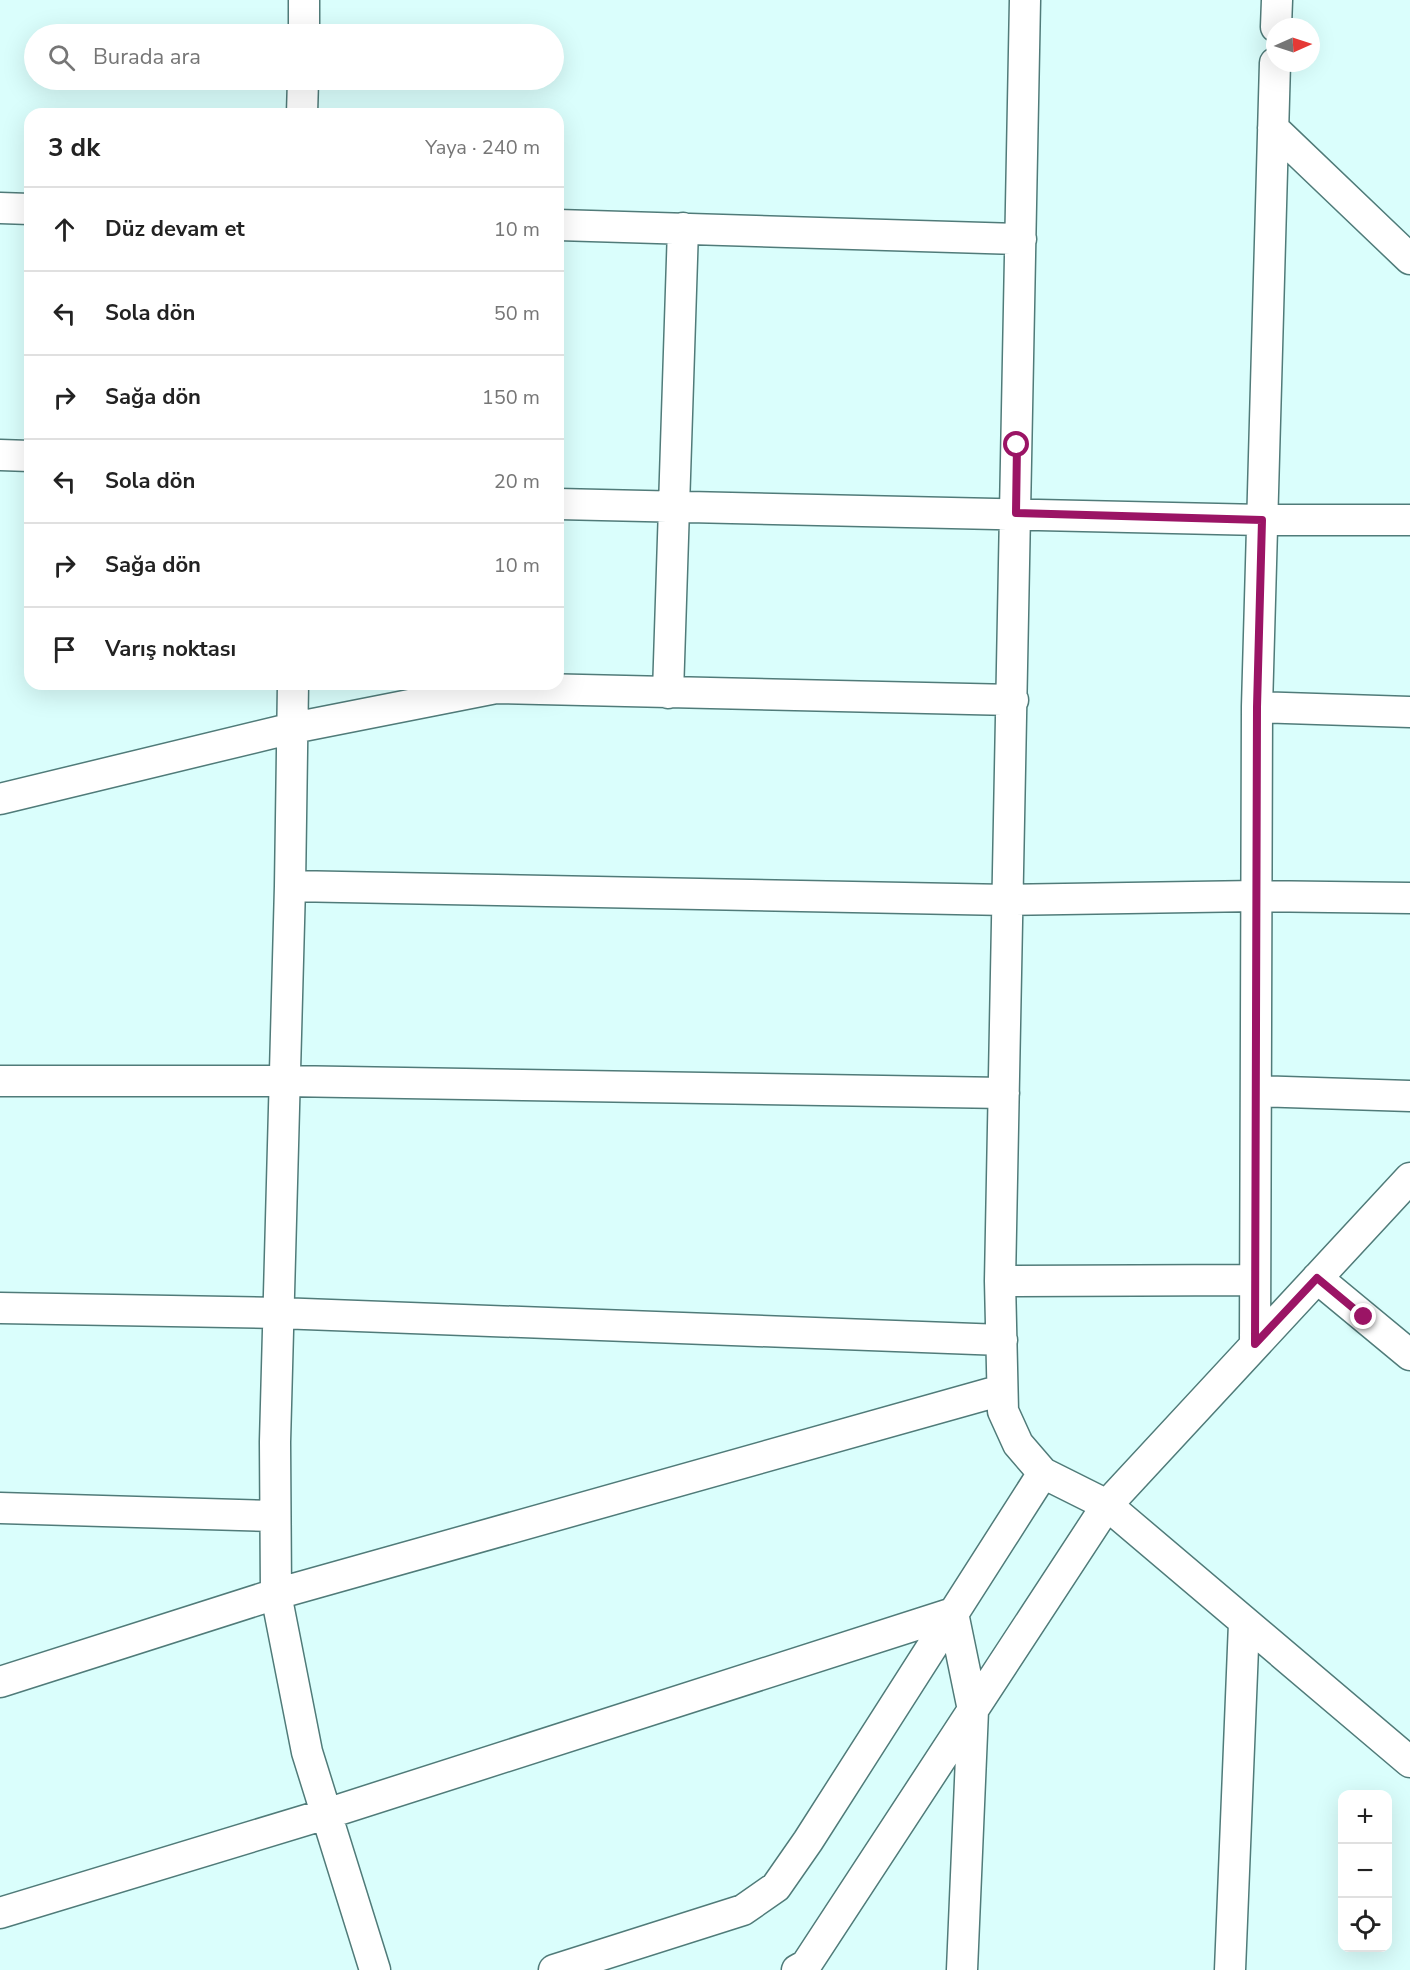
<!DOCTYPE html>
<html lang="tr">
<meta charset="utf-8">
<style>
:root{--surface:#fff;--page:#f2f2f2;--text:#222;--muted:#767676;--line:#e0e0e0}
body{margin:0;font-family:"Nunito Sans",sans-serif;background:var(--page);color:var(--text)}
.controls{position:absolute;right:18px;bottom:18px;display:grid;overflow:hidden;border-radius:12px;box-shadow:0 6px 24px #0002}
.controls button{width:54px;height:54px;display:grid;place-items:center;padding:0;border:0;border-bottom:2px solid var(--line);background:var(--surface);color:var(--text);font:30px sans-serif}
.compass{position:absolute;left:1266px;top:18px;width:54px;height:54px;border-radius:50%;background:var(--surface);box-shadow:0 6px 24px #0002;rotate:87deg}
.stop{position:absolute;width:18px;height:18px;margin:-14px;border:4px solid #9b1465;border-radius:50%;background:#fff}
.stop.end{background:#9b1465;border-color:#fff;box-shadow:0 2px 6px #0008}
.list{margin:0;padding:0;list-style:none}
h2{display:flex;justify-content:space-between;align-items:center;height:78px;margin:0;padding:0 24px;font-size:26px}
h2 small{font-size:20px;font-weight:400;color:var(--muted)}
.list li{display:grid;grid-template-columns:39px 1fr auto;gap:18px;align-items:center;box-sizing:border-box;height:84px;padding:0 24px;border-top:2px solid var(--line)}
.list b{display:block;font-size:22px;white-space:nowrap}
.list em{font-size:20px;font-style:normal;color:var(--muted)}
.icon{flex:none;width:33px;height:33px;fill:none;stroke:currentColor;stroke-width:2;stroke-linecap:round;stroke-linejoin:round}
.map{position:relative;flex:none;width:1410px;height:1970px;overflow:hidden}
.search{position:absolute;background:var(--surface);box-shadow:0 6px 24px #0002;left:24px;top:24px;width:540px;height:66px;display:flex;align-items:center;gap:15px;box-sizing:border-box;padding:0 21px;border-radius:33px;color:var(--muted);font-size:22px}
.panel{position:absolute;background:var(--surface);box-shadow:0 6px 24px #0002;left:24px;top:108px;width:540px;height:582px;border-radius:18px}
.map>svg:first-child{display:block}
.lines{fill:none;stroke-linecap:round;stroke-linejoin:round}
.street-casing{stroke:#507b79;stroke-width:33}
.street{stroke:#fff;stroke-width:30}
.route{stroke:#9b1465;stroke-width:8}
</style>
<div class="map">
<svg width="1410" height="1970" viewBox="0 0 1410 1970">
<rect width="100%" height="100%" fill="#dafefc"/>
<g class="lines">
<defs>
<path id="street" d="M1025,0L1000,1281L1003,1411L1018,1444L1043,1473L1107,1505L1410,1762
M1276,27L1277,0
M304,34V0
M302,114L303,80
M1273,128L1410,259
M0,208L30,209
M558,225L1021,239
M0,455L30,456
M558,504L1262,520H1410
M293,684L290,886L275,1442L276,1594L307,1752L375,1970
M668,693L683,228
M1257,707L1410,712
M0,799L293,728L496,688L1013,700
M290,886L1008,900L1256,896L1410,898
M0,1081H285L1004,1093
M1256,1091L1410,1096
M1317,1278L1410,1355
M1000,1281L1255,1280
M0,1308L278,1313L1002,1340
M1255,1344L1257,707L1275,63
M0,1508L275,1516
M953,1613L973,1710L962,1970
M0,1682L276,1594L1002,1390
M0,1913L326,1814L953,1613
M554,1970L743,1910L776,1887L808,1841L1043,1473
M797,1970L806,1965L1107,1505L1410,1178
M1230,1970L1244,1623"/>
</defs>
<use href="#street" class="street-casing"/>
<use href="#street" class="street"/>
</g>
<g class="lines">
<path class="route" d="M1017,445L1016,513L1262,520L1257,707L1255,1344L1317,1278L1364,1317"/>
</g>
</svg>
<div class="controls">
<button>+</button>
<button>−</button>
<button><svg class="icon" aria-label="locate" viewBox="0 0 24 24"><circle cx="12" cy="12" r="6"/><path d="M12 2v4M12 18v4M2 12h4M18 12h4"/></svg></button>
</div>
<svg class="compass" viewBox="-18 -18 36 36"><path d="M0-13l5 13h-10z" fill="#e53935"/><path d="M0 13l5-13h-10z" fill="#767676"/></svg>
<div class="stop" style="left:1017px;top:445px"></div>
<div class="stop end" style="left:1364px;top:1317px"></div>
<div class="search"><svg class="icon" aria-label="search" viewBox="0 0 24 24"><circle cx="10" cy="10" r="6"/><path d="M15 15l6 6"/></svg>Burada ara</div>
<section class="panel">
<h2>3 dk<small>Yaya · 240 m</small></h2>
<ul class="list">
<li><svg class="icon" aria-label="ahead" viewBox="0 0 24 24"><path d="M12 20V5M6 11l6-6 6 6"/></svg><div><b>Düz devam et</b></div><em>10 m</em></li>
<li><svg class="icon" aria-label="left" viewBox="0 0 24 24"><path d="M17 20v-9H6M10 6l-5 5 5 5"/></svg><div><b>Sola dön</b></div><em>50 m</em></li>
<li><svg class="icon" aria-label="right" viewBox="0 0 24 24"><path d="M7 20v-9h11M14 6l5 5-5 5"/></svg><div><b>Sağa dön</b></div><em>150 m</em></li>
<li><svg class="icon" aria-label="left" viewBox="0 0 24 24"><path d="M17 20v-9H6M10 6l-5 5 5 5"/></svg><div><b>Sola dön</b></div><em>20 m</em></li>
<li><svg class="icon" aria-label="right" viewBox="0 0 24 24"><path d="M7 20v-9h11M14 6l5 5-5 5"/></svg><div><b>Sağa dön</b></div><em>10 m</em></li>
<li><svg class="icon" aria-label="arrive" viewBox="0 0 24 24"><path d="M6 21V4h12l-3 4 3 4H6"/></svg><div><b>Varış noktası</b></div></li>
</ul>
</section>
</div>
